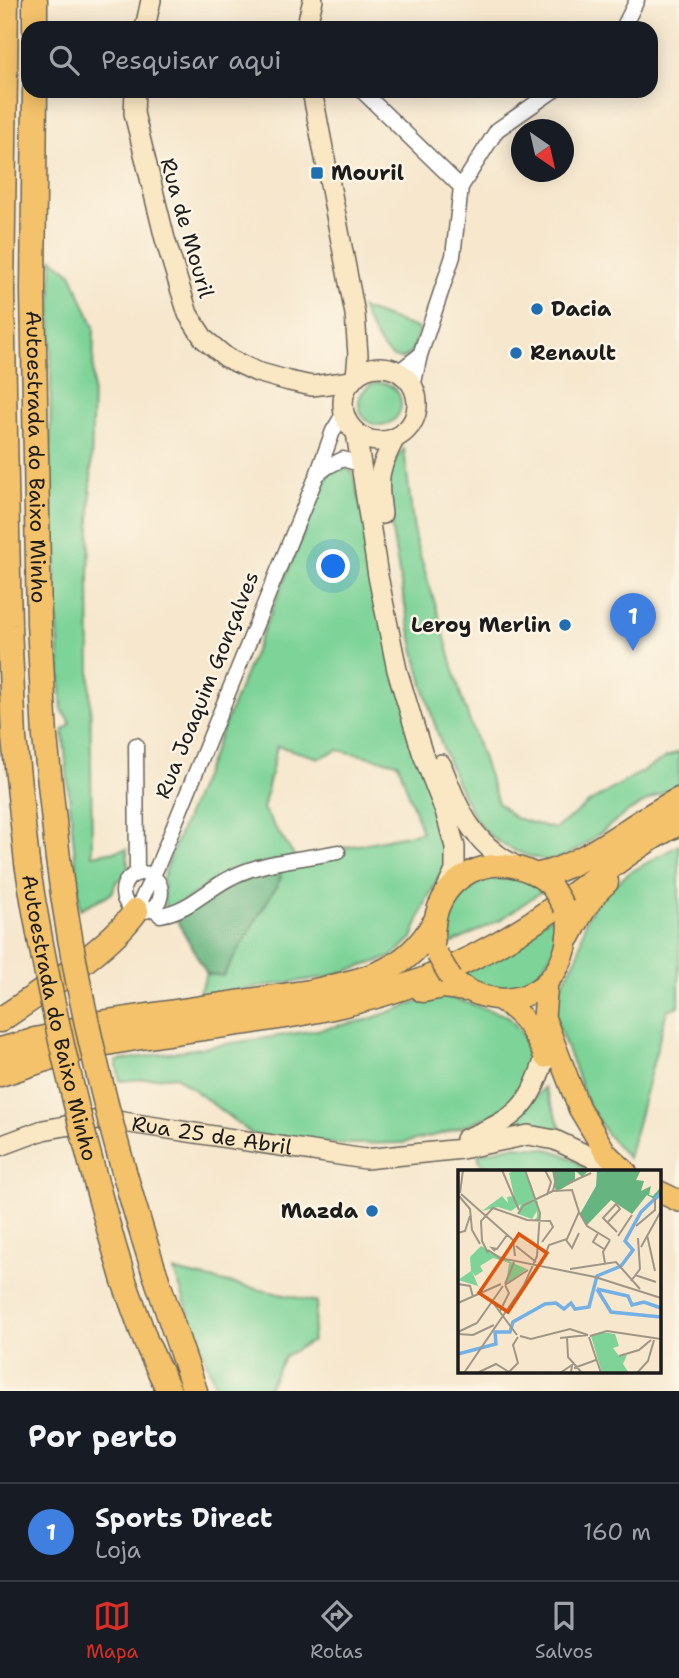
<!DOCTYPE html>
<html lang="pt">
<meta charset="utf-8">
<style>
:root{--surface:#171b24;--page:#242831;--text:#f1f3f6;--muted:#9ea1a6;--line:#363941;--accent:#d93025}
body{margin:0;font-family:"Shantell Sans",sans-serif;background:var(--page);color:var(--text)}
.compass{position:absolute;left:511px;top:119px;width:63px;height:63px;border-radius:50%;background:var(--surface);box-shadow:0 4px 18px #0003;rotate:146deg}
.you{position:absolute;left:334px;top:567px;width:24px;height:24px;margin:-18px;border:5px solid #fff;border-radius:50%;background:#1a73e8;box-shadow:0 0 0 10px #1a73e833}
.badge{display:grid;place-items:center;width:46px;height:46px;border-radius:50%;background:var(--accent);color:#fff;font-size:23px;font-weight:700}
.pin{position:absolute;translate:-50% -58px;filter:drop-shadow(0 2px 4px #0008)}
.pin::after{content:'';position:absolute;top:37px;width:24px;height:21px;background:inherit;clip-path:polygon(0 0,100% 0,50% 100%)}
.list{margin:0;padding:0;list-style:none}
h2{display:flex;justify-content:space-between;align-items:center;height:91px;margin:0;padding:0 28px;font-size:30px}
h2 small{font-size:23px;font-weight:400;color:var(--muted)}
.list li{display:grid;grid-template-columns:46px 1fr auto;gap:21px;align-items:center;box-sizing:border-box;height:98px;padding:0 28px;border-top:2px solid var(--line)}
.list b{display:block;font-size:26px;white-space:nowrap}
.list p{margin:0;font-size:23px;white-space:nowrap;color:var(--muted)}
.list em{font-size:23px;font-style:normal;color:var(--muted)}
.icon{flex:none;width:38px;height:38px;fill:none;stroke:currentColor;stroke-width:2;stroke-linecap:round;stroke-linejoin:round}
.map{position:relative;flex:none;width:679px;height:1391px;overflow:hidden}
.search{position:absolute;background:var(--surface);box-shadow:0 4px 18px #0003;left:21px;right:21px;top:21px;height:77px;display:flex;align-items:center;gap:18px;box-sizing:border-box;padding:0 24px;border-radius:21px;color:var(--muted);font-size:26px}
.sheet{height:189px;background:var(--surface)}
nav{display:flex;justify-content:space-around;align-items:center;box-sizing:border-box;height:98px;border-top:2px solid var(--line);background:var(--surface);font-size:19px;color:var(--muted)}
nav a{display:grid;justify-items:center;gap:4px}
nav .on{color:var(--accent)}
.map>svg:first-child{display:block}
.green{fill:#7dd398;stroke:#4c785a;stroke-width:2}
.forest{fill:#66b580;stroke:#41684e;stroke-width:2}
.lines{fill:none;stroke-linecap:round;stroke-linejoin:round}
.street-casing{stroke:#68635a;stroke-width:17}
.secondary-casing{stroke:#68635a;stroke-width:22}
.primary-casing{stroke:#68635a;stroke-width:24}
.highway-casing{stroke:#68635a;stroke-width:27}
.street{stroke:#fff;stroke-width:14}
.secondary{stroke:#fae7c3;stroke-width:19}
.primary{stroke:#f3c26a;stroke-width:21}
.highway{stroke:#f3c26a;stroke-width:24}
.primary-bridge-casing{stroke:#68635a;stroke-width:24;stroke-linecap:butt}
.highway-bridge-casing{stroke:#68635a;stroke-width:27;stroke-linecap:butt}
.primary-bridge{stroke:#f3c26a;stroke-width:21}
.highway-bridge{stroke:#f3c26a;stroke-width:24}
.poi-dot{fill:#1f6fb2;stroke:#fcf5e5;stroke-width:2.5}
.labels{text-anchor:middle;stroke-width:5;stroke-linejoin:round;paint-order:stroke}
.poi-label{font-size:21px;font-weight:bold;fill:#1c1c1c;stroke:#fcf5e5;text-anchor:start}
.street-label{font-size:21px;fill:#1c1c1c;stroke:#fcf5e5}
.inset-river{fill:none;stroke:#73b0e5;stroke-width:3.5}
.inset-road{fill:none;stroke:#9f9686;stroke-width:2}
.view{fill:#de560d;fill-opacity:0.15;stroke:#de560d;stroke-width:3.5}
.inset-edge{fill:none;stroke:#1c1c1c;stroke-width:3.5}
</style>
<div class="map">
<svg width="679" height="1391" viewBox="0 0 679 1391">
<rect width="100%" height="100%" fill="#fcf5e5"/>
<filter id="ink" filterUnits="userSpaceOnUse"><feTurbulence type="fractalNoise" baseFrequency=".0143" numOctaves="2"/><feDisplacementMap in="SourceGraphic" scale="14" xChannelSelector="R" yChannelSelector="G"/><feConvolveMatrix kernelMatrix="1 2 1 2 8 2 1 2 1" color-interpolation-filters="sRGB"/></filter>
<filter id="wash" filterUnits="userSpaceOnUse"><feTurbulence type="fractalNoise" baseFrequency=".00686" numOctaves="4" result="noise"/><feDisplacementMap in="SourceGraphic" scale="28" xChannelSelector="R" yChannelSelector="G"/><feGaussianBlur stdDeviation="1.57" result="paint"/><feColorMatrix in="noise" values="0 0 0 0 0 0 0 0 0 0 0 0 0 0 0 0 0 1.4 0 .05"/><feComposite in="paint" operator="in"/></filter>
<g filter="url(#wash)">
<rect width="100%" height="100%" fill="#f6e7cd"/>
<path class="green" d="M52,258L71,273L94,327L89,580L92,855L127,849L128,873L116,882L112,893L80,909L63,731L70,724L69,719L62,711L50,479Z
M361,308L419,329C417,337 415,349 408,355C388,372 367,321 361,308Z
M359 404a21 21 0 1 1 42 0a21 21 0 1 1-42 0Z
M404,449L415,539L441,623L461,696L498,803L515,818L555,829L590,802L667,757L679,752V784C662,793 644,802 628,812C605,827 584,850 557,859C546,862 532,857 521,853C500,845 484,834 473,814C433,745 412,646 398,567C394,542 388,513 388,488C389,474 394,459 404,449Z
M340,467L352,471L447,835L448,863L427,899L412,938L392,957L327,977L197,996L207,974L224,975L278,867L343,848L422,832L398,763L338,750L319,758L277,746L263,809L295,857L228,871L184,901L165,909L163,879L174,847L326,479L329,472Z
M679,845V1006L667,1010L628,1158L606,1133L588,1104L558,1025L554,1006L557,994L578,955L585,922L599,897L629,873Z
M497,874L522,878L542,891L500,920L445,947C443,903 455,886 497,874Z
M555,915C556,924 558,935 556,943C547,975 511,999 478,984C472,981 466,974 461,970Z
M435,996H446L508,1016L523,1034L528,1051L529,1077L518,1098L495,1114L445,1133L403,1143L343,1144L281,1140L252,1134L176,1076L120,1081L116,1061L317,1030L367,1020Z
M544,1087L564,1135L531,1127H509Z
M512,1146C544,1147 565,1149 589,1172H489L480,1162L478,1154Z
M174,1271L317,1302L312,1341L285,1356L266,1391H217Z"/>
<path class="forest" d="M278,867L281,878L223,976L207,974L175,917L227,884Z"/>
</g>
<g filter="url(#ink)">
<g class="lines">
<defs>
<path id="street" d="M623,28L637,0
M362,91L461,187
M398,372L420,355
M413,387L420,355L453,256L461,187L497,130L553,91
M317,475L327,467L343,459L362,465
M136,745L137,874
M123 892a19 19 0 1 1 38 0a19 19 0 1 1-38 0Z
M154,907L160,915C189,911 207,889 232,877C263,861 304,859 338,852
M136,911L158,865L317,475L333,431L344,413"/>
<g id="secondary">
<path d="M145,28L151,0"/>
<path d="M306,28L313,0"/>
<path d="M135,91L134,113L165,239L188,314L204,339L227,358L257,372L289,381L312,386L352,381"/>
<path d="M312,91L355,314L358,355L356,376"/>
<circle cx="380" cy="404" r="37"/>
<path d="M356,432L378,576L397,670L422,752L445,811L455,847V871L445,892"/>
<path d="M382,514C377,477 378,471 395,438"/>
<path d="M441,764C458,808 471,842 514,865"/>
<path d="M465,1139C515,1119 529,1109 545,1057"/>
<path id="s1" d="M0,1146L43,1130L104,1119L365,1159L462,1149L528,1135L555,1140L597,1160"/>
</g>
<path id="primary" d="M434,942C428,875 500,841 550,885
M452,979C507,1024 573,989 568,919
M547,982L544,1017L579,1108L606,1153L626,1172
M500,1000C524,1014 534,1032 545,1057
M660,1192L679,1201"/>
<g id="highway">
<path d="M6,0L2,293L9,625L14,738L27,863"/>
<path d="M35,28V0"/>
<path id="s2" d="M35,91L33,291L39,623L45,737L58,859"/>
<path d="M539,875C587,865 633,822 679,800"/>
<path d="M569,936C579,916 589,897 606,882"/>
<path d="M423,990L443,986L463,989"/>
<path d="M0,1020C41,992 108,950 136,911"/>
<path d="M35,1040L80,1035"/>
<path d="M0,1050L100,1023L310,992C362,980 404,975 433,925"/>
<path d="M0,1074C35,1063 71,1049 107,1043C212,1023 322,1020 423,980C470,961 515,936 557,906C597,878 635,844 679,823"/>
<path d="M154,1271L195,1391"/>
<path d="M124,1281L146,1342L169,1391"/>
</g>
</defs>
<use href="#street" class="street-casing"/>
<use href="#secondary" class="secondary-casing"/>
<use href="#primary" class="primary-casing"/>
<use href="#highway" class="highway-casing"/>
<use href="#street" class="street"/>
<use href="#secondary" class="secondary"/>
<use href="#primary" class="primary"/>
<use href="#highway" class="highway"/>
<defs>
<path id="primary-bridge" d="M552,887L564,907
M437,954L451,978"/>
<g id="highway-bridge">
<path d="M58,859C76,999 111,1136 154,1271"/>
<path id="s3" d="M27,863C49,1005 83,1143 124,1281"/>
</g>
</defs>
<use href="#primary-bridge" class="primary-bridge-casing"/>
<use href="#highway-bridge" class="highway-bridge-casing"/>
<use href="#primary-bridge" class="primary-bridge"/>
<use href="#highway-bridge" class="highway-bridge"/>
</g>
</g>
<g class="poi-dot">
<rect x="310" y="166" width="14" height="14" rx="3.5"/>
<circle cx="537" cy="309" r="7"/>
<circle cx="516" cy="353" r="7"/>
<circle cx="565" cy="625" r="7"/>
<circle cx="372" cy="1211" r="7"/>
</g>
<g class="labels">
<g class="poi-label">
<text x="331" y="180">Mouril</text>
<text x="551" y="316">Dacia</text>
<text x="530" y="360">Renault</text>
<text x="551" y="632" text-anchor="end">Leroy Merlin</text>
<text x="358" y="1218" text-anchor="end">Mazda</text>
</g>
<g class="street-label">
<text transform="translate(187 228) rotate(74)" y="7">Rua de Mouril</text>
<text dy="7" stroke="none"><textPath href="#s2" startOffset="366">Autoestrada do Baixo Minho</textPath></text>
<text transform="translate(207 685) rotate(-68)" y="7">Rua Joaquim Gonçalves</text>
<text dy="7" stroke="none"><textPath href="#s3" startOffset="158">Autoestrada do Baixo Minho</textPath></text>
<text dy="7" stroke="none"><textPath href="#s1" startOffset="217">Rua 25 de Abril</textPath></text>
</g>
</g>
<g transform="translate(458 1170)">
<rect width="203" height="203" fill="#f6e7cd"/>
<path d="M57,0H66L73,14L78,29L69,33L79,30L82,50H76L79,47V41L74,49L60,44L63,34L53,41L40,37L24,41L44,26L50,33L49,27L56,26L51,3ZM23,76L55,93L69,99L48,114L51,93L35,88L22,96L25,101L17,106L14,101L20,116L0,110L13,101L12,87ZM143,162L157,164L161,176L155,178L161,186L169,185L165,194L171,203H144L133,166Z" fill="#7dd398"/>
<path d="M94,0H183L178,10L186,11L183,21L193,16L191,25L195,26L203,17V26L198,30L189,25L174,44L153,30L129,55L122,44L138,16L139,1H130L124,7L117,0V11L98,22Z" fill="#66b580"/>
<path class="inset-river" d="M139,119L153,142L203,147M139,119L170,126L174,135L186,132L203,138M0,184L38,174L37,162H52L55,152L87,134L98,133L106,139L113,133L117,139L131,137L139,106L163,96L175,80L167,71L183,42L203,23"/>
<path class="inset-road" d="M44,0L61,40M87,0L93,12L89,25M109,14L133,3M2,23L5,0M3,24L55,70L57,86M1,26L12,39L14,60L22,74M121,42L129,56L152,70M60,44L66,35L95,21L100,0M150,52L162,39L158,34L145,48L159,62M178,56L197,40V28M0,63L7,61L12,46M140,63L135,72L146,79M189,65L197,101M160,66L174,45M108,70L114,78L121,63M58,76L78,92M183,77L203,41M30,80L42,88L137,107L203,128M37,81L34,78L39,79L49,65M30,83L24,71L23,51L35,38L69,50L92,51L95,57L84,72M147,93L145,82L152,70M83,94L91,75L109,69L121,42L114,20L95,21M112,99L158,92L182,119M177,105L198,112M173,111L182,99L180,68M0,114L12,116L15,127M47,114L56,92M47,115L70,100M0,133L43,114M36,134L59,165M42,141L51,123L47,115M0,162L19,153L45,116M0,164L15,165L36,155M62,166L73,169L112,159L130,165M132,166L149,161L203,169M109,167L110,187L124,203M131,167L143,203M102,168L130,165M161,186L181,180L193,170M116,198L138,190M6,203L66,115L79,86L82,43L67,0M19,203L38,194L51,202M50,203L60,193L55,175L60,167M102,203L114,195L113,203M179,203L190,191L196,170"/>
<path class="view" d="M61,64L89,83L50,142L21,123Z"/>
<rect width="203" height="203" class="inset-edge"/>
</g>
</svg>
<svg class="compass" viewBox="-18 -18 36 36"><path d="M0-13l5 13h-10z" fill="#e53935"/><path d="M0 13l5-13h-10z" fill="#9ea1a6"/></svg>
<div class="you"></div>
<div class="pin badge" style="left:633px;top:651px;background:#3f7fe0">1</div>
<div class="search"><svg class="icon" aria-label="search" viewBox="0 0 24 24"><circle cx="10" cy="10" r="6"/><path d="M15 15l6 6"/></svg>Pesquisar aqui</div>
</div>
<section class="sheet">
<h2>Por perto<small></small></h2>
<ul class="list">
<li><span class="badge" style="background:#3f7fe0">1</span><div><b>Sports Direct</b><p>Loja</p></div><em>160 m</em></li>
</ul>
</section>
<nav>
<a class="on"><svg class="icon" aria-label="map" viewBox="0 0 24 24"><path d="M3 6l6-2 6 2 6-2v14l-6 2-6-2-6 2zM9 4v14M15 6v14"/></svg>Mapa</a>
<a><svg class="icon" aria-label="directions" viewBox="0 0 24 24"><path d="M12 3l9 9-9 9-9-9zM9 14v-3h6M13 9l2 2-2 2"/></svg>Rotas</a>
<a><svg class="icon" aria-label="saved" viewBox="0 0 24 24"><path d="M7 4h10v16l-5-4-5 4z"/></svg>Salvos</a>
</nav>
